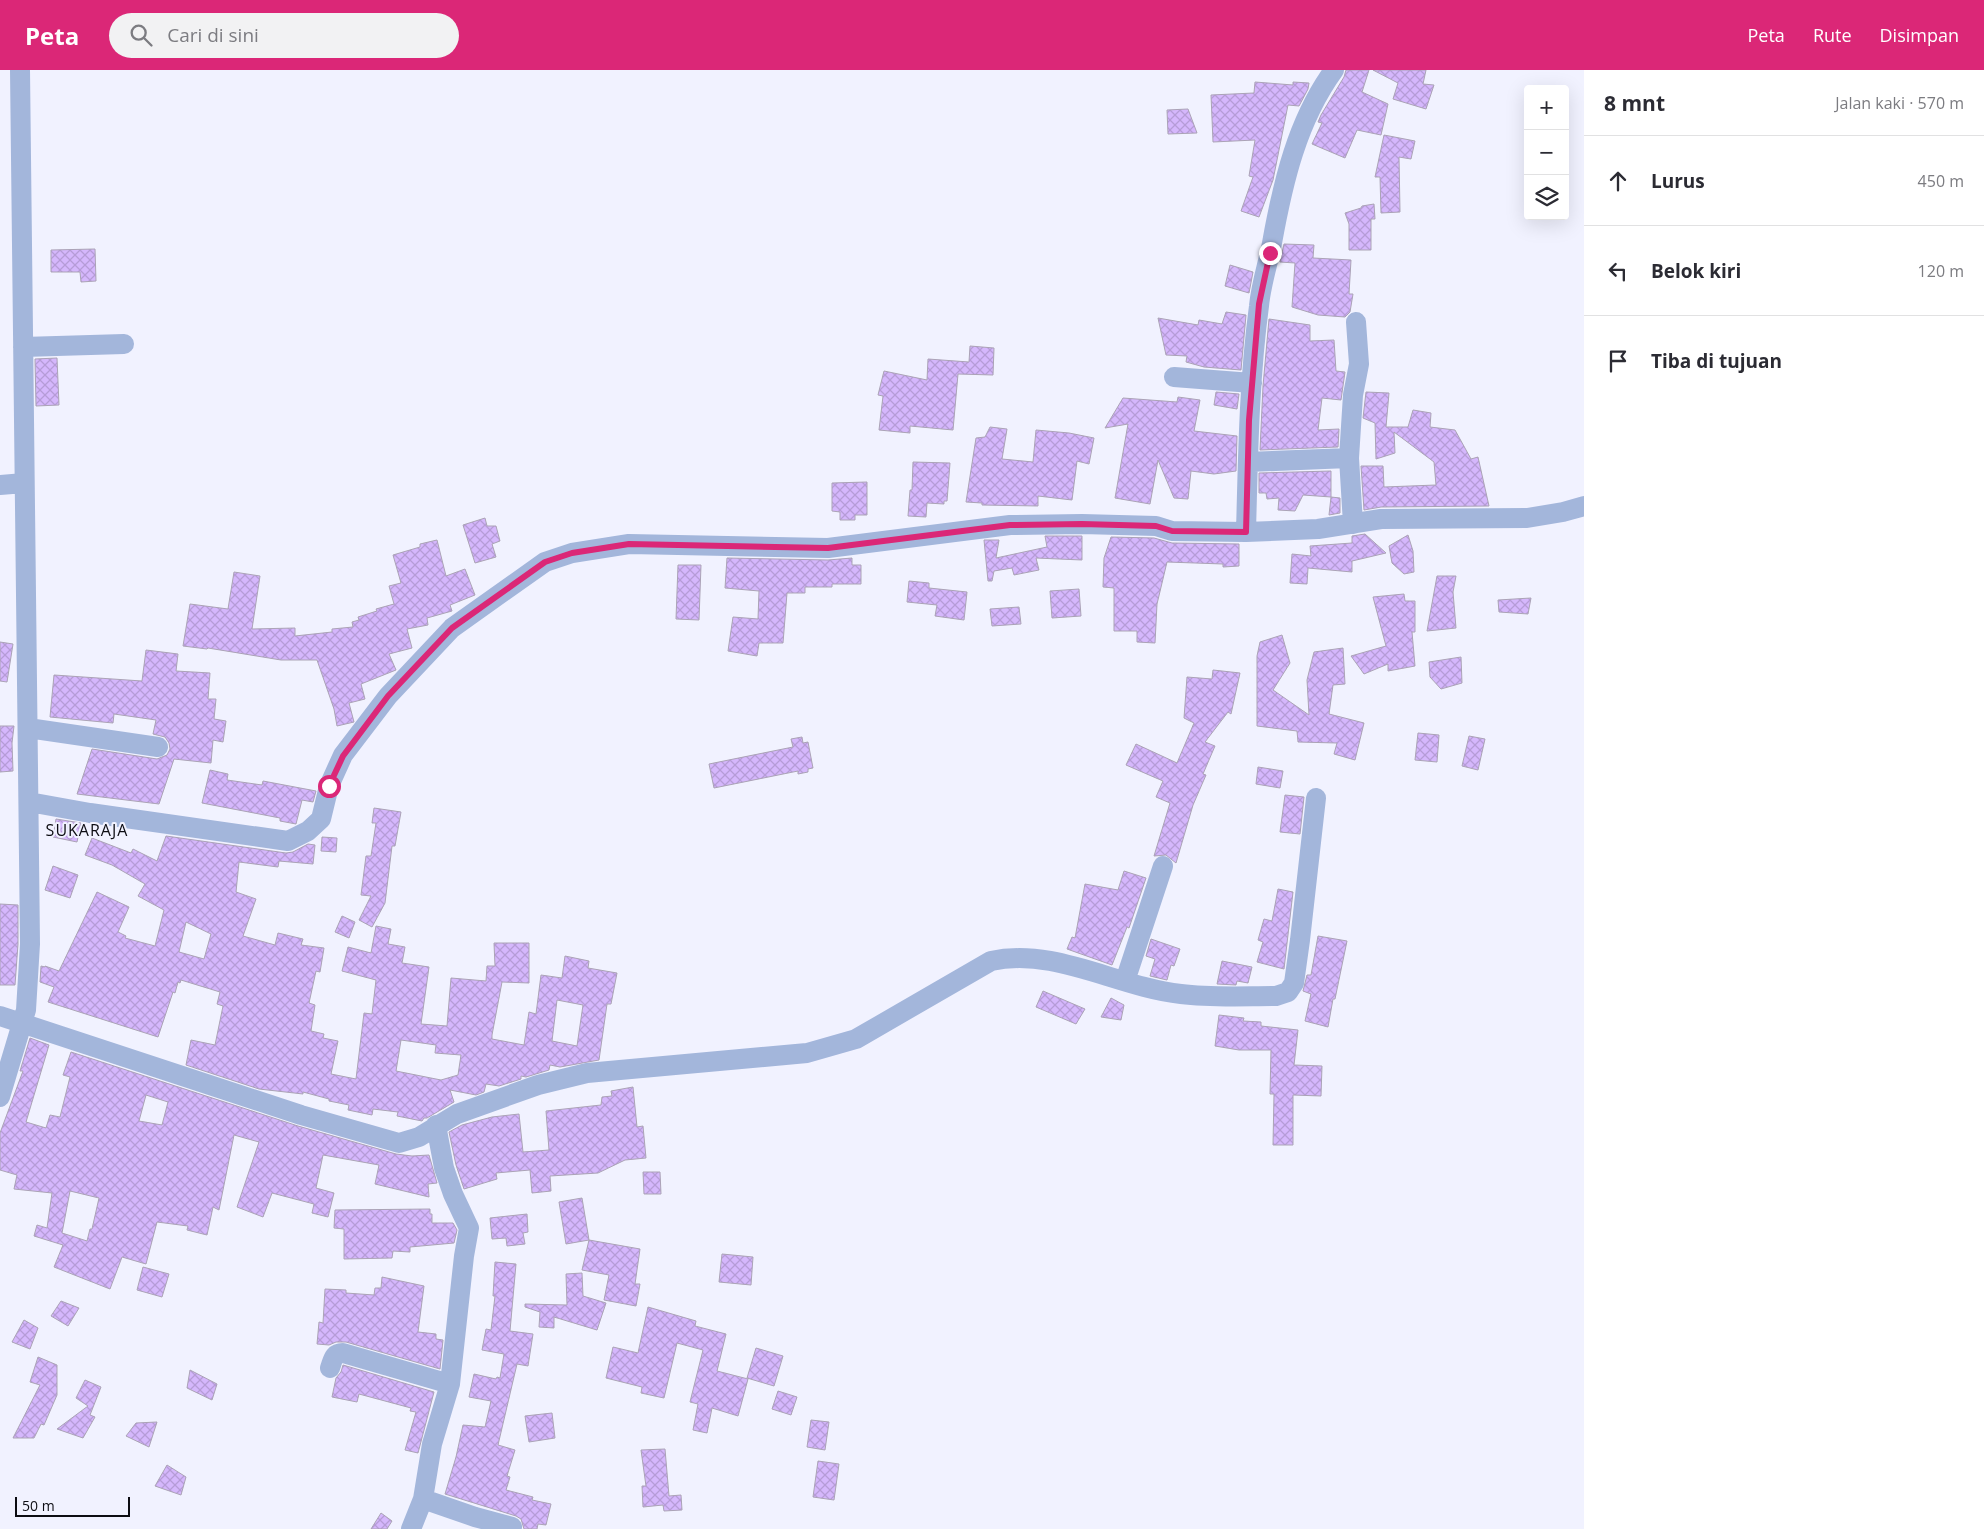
<!DOCTYPE html>
<html lang="id">
<meta charset="utf-8">
<style>
:root{--surface:#fff;--page:#f2f2f3;--text:#2b2b33;--muted:#7c7c81;--line:#e1e1e2;--accent:#db2777}
body{margin:0;font-family:"Open Sans",sans-serif;background:var(--page);color:var(--text)}
.controls{position:absolute;right:15px;top:15px;display:grid;overflow:hidden;border-radius:5px;box-shadow:0 5px 20px #0002}
.controls button{width:45px;height:45px;display:grid;place-items:center;padding:0;border:0;border-bottom:1px solid var(--line);background:var(--surface);color:var(--text);font:25px sans-serif}
.scale{position:absolute;left:15px;bottom:12px;width:115px;box-sizing:border-box;padding-left:5px;border:2px solid #0c0c12;border-top:0;font-size:14px;line-height:18px;white-space:nowrap;color:#0c0c12;-webkit-text-stroke:4px #f1f2ff;paint-order:stroke}
.stop{position:absolute;width:15px;height:15px;margin:-11px;border:4px solid #db2777;border-radius:50%;background:#fff}
.stop.end{background:#db2777;border-color:#fff;box-shadow:0 1px 5px #0008}
.list{margin:0;padding:0;list-style:none}
h2{display:flex;justify-content:space-between;align-items:center;height:65px;margin:0;padding:0 20px;font-size:21px}
h2 small{font-size:16px;font-weight:400;color:var(--muted)}
.list li{display:grid;grid-template-columns:32px 1fr auto;gap:15px;align-items:center;box-sizing:border-box;height:90px;padding:0 20px;border-top:1px solid var(--line)}
.list b{display:block;font-size:19px;white-space:nowrap}
.list em{font-size:16px;font-style:normal;color:var(--muted)}
.icon{flex:none;width:28px;height:28px;fill:none;stroke:currentColor;stroke-width:2;stroke-linecap:round;stroke-linejoin:round}
.map{position:relative;flex:none;width:1584px;height:1459px;overflow:hidden}
header{display:flex;align-items:center;gap:30px;box-sizing:border-box;height:70px;padding:0 25px;background:var(--accent);color:#fff}
header strong{font-size:24px}
nav{display:flex;gap:28px;margin-inline-start:auto;font-size:18px}
.search{width:350px;height:45px;background:var(--page);display:flex;align-items:center;gap:12px;box-sizing:border-box;padding:0 18px;border-radius:28px;color:var(--muted);font-size:19px}
main{display:flex}
aside{flex:1;background:var(--surface)}
.map>svg:first-child{display:block}
.building{fill:url(#building-cross-hatch);stroke:#aba3b6;fill-rule:evenodd}
.lines{fill:none;stroke-linecap:round;stroke-linejoin:round}
.minor{stroke:#a3b6db;stroke-width:20}
.route{stroke:#db2777;stroke-width:6}
.labels{text-anchor:middle;stroke-width:4;stroke-linejoin:round;paint-order:stroke}
.quarter-label{font-size:16px;letter-spacing:1px;fill:#0c0c12;stroke:#f1f2ff}
</style>
<header>
<strong>Peta</strong>
<div class="search"><svg class="icon" aria-label="search" viewBox="0 0 24 24"><circle cx="10" cy="10" r="6"/><path d="M15 15l6 6"/></svg>Cari di sini</div>
<nav><a>Peta</a><a>Rute</a><a>Disimpan</a></nav>
</header>
<main>
<div class="map">
<svg width="1584" height="1459" viewBox="0 0 1584 1459">
<defs>
<pattern id="building-cross-hatch" width="8" height="8" patternUnits="userSpaceOnUse" patternTransform="scale(1.25)"><rect width="8" height="8" fill="#d5b7fc"/><path d="M0 0l8 8M0 8l8-8" fill="none" stroke="#b69cd7"/></pattern>
</defs>
<rect width="100%" height="100%" fill="#f1f2ff"/>
<path class="building" d="M1346,0H1369L1362,22L1388,34L1381,65L1357,60L1345,88L1312,74L1322,53L1318,52L1321,45L1344,7Z
M1373,0H1426L1423,14L1434,15L1426,39L1393,29L1398,13Z
M1255,12L1293,15V12L1309,13L1308,19L1299,36L1288,35L1273,110L1259,147L1241,141L1253,107L1249,106L1255,70L1213,72L1211,25L1254,23Z
M1188,39L1197,63L1168,64L1167,40Z
M1384,65L1415,71L1411,89L1399,87L1400,142L1381,143L1380,107H1375Z
M1374,134L1375,149H1371V180H1349V154L1345,143L1361,138L1362,136Z
M1284,174L1314,175L1313,188L1351,190L1349,224H1353L1350,242L1345,247L1318,245L1292,237L1295,193L1280,192Z
M95,179L96,211L81,212L80,202H51V180Z
M1230,195L1253,202L1249,223L1225,216Z
M1226,242L1246,245L1241,300L1204,297L1186,292L1187,286L1166,285L1158,248L1198,255L1199,250L1222,254Z
M1269,249L1310,255V271L1334,270L1336,301L1345,302L1341,330L1322,328L1318,360L1339,359L1338,377L1260,380L1263,316Z
M970,276L994,278L993,305L958,304L953,360L910,356V363L879,360L883,326L878,325L884,301L927,310L928,289L969,292Z
M57,288L59,335L36,336L35,289Z
M1216,322L1239,324L1237,339L1214,335Z
M1366,322L1389,323L1386,357H1408L1413,340L1431,343L1430,357L1455,360L1471,389L1478,387L1489,436L1381,437L1364,440L1361,396H1383L1384,417L1436,415L1434,392L1394,362L1395,383L1376,389L1375,353L1363,348Z
M1178,327L1200,330L1194,361L1237,366L1236,401L1214,404L1191,401L1188,429L1174,428L1158,390L1150,434L1115,428L1128,354L1105,358L1123,328L1177,332Z
M990,357L1007,359L1002,389L1033,392L1036,360L1069,363L1094,368L1089,394L1077,391L1072,430L1038,426V436L982,435V433L966,432L976,368L985,367Z
M913,392L950,393L947,431H944V434L927,433L926,447L908,446L910,420H912Z
M1331,401V427L1303,425L1295,441L1278,440L1279,428L1267,429L1266,423H1259V403Z
M867,412V445H855V450H840V442L832,441V413Z
M1331,427L1340,428V443L1329,445Z
M485,448L487,456H496L500,471L492,474L496,487L475,493L463,455Z
M1365,464L1386,483L1352,491V502L1308,498L1307,514L1290,513L1292,484L1311,486L1310,476L1352,473V466Z
M1408,465L1413,481L1414,502L1404,504L1392,493L1389,476Z
M1045,466H1082V490L1036,488L1039,500L1014,505L1012,498L994,501L992,511H988L984,470H999L996,488L1047,477Z
M1111,467L1154,468L1172,473L1239,474V496L1223,497V494L1167,492L1157,534L1155,573L1137,572V561H1114V518L1103,517L1104,488Z
M437,470L446,506L465,499L475,525L450,535L452,541L427,548L428,555L407,559L412,578L389,584L396,600L361,614L365,629L349,633L354,652L337,656L334,639L317,590H281L208,578L207,579L183,576L190,534L228,539L234,502L260,506L252,559L295,558V566L332,562V559L353,557L352,552L359,550L358,547L377,541L376,539L394,534L389,516L401,513L393,485L420,477V474Z
M727,488L828,490L852,488V495H861V514H832V517H805V523H787L783,573H759L757,586L728,581L733,547L758,549L759,521L725,518Z
M678,495H701L699,550L676,549Z
M1437,506H1456L1453,522L1456,558L1427,561Z
M909,511L929,513V518L967,522L964,550L935,546L937,535L907,532Z
M1079,519L1081,546L1052,548L1050,521Z
M1404,524L1405,531H1415V562H1412L1415,596L1388,601V594L1364,604L1351,586L1386,576L1373,527Z
M1531,528L1528,544L1499,542L1498,530Z
M1019,537L1021,554L992,556L990,539Z
M1282,565L1290,593L1273,620L1309,645L1307,610L1314,582L1343,578L1345,614L1333,615L1329,644L1364,653L1355,690L1334,684L1337,673L1298,672L1297,661L1257,656V586L1260,572Z
M0,572L13,574L7,612L0,611Z
M146,580L178,584L176,601L210,603L208,629H216L214,649L226,651L223,672L213,670L211,693L174,689L159,734L77,724L92,679L157,689L167,685L170,679L169,673L165,667L153,664L156,650L114,644L113,653L50,647L54,605L142,611Z
M1461,587L1462,613L1441,619L1430,607L1429,592Z
M1213,600L1240,603L1231,644L1228,642L1205,672L1215,676L1203,704L1206,705L1193,735L1176,793L1166,785L1154,786L1170,733L1156,727L1163,711L1126,695L1136,674L1177,693L1194,653L1184,648L1187,607L1212,609Z
M0,656H14L12,673L13,701L0,702Z
M1418,663L1439,665L1437,692L1415,690Z
M1469,666L1485,669L1478,700L1462,696Z
M802,667L803,673L808,672L813,698L808,699V702L798,704V701L714,718L709,694L793,677L791,669Z
M1258,697L1283,701L1280,718L1256,714Z
M210,700L228,704L227,710L262,715L263,711L316,721L313,732L302,730L296,754L280,751V748L202,733Z
M1285,725L1304,727L1300,764L1280,762Z
M374,738L401,742L395,776H392L385,833L372,857L359,850L371,826L361,825L366,786H371L376,753H372Z
M56,749L81,753L77,772L53,767Z
M166,766L286,783L293,782L308,774L315,775L313,794L279,791L278,797L239,792L236,822L256,829L243,866L275,875L278,863L303,869L301,875L324,878L320,902L316,901L309,933L315,935L311,961L324,964L323,968L338,971L331,1004L356,1009L364,943L372,944L376,910L342,901L348,877L371,883L376,856L391,859L388,874L405,877L402,893L429,897L421,954L447,956L451,908L486,911L487,896H495L494,873H529V913L502,912L492,965V969L524,975L529,942L536,944L541,905L562,908L565,886L589,891L588,898L617,903L611,934H607L599,990L560,997L550,995L549,1000L526,1007L521,1006V1009L499,1016L486,1014L484,1022L476,1025L450,1020L454,1032L427,1048H424L422,1051L397,1046L398,1042L373,1039L372,1045L348,1040L349,1035L329,1031V1029L303,1022V1024L259,1019L186,995L191,970L215,975L223,936L217,934L220,922L181,910L180,913L178,912L175,923L173,922L158,967L48,932L54,917L40,912L41,896L45,897V896L59,901L97,822L129,837L118,862L126,866L125,868L155,876L164,840L138,826L145,814L112,795L85,785L92,768L131,783L133,779L157,791ZM186,852L211,864L204,889L179,882ZM557,930L583,935L577,976L552,971ZM401,970L436,975L435,983L461,985L458,1005L441,1010L396,1001Z
M322,767L337,768L336,782L321,781Z
M53,796L78,805L70,828L45,820Z
M1124,801L1146,808L1129,858L1127,857L1112,895L1067,879L1072,867L1075,868L1085,814L1118,820Z
M1278,819L1293,822L1284,899L1257,892L1263,872L1258,870L1264,849L1272,851Z
M0,834L18,835V874L15,915H0Z
M342,846L355,852L349,868L335,862Z
M1318,866L1347,871L1335,929H1333L1328,957L1305,951L1311,924L1303,921L1307,905H1311Z
M1151,869L1180,879L1174,896L1171,895L1167,910L1150,906L1155,889L1146,886Z
M1222,891L1252,897L1248,913L1237,911L1236,915L1217,914Z
M1043,921L1085,939L1076,954L1036,937Z
M1111,928L1124,935L1121,950L1101,947Z
M1219,945L1244,948L1243,951L1261,952V956L1298,960L1294,995L1322,996L1321,1026L1293,1025V1075H1273L1274,1024H1270L1271,980H1239L1215,976Z
M30,968L49,975L26,1052L46,1058L50,1045L60,1047L70,1007L63,1005L71,982L298,1056L396,1084L412,1086L429,1085L437,1113L428,1114L429,1127L375,1114L379,1095L323,1085L316,1118L334,1123L328,1147L312,1143L314,1134L272,1123L263,1147L237,1137L259,1072L234,1065L219,1140L213,1137L207,1165L187,1160L188,1156L157,1152L146,1194L122,1187L110,1219L54,1197L63,1175L34,1166L37,1155L47,1158L52,1123L14,1119L17,1105L0,1100V1063L23,1001H20ZM146,1025L168,1032L162,1055L139,1051ZM70,1121L99,1128L92,1159H90L87,1171L62,1163Z
M633,1017L637,1057L643,1056L646,1088L625,1090L598,1103L550,1106L551,1121L532,1123L530,1100L496,1103L497,1109L464,1119L456,1095L449,1062L462,1055L492,1047L519,1044L523,1082L549,1080L546,1041L601,1035L602,1027L612,1026L611,1021Z
M643,1102H660L661,1124H644Z
M582,1128L589,1170L566,1174L559,1132Z
M430,1139V1144H432V1153H453L457,1160L454,1173L410,1177V1182L393,1181L392,1188L344,1189V1159L334,1158L335,1140Z
M527,1144L528,1162L523,1163L525,1174L507,1176L506,1168L492,1169L490,1148Z
M589,1170L640,1179L635,1214H640L636,1236L604,1230L609,1205L582,1200Z
M722,1184L753,1187L751,1215L719,1212Z
M495,1192L516,1194L510,1261L533,1264L528,1296L517,1294L498,1375L515,1380L507,1406L510,1407L506,1420L533,1427L532,1430L551,1434L546,1455L538,1454L537,1459H524L521,1449L516,1446L445,1424L456,1387L463,1355L485,1357L491,1331L469,1327L474,1304L496,1309L497,1307L500,1308L504,1284L482,1280L486,1259L491,1260L495,1226H493Z
M143,1197L169,1204L162,1227L137,1220Z
M582,1203L583,1226L606,1233L597,1260L554,1247V1258L539,1257L540,1242L525,1237V1234L567,1235L566,1204Z
M382,1207L424,1216L418,1262L436,1264V1269L443,1270L440,1299L346,1272H336L329,1275L317,1274L319,1252L323,1253L325,1219L346,1220V1223L374,1225L375,1218H381Z
M61,1231L79,1238L68,1256L51,1246Z
M648,1237L696,1251L695,1256L726,1264L717,1301L748,1309L738,1346L712,1338L707,1363L693,1360L698,1334L690,1332L703,1280L677,1273L664,1328L641,1323L642,1317L606,1308L613,1277L638,1283Z
M24,1250L38,1258L30,1279L12,1272Z
M756,1278L783,1286L774,1316L747,1308Z
M38,1287L57,1295V1325L44,1355L41,1354L34,1368H13L40,1315L30,1312Z
M343,1295L434,1322L418,1383L405,1380L416,1342L410,1341L411,1338L359,1324L357,1332L332,1327L336,1308L341,1302Z
M190,1300L217,1314L212,1330L187,1318Z
M85,1310L101,1317L90,1345L95,1347L83,1368L57,1359L88,1336L76,1328Z
M778,1321L797,1327L791,1345L772,1339Z
M552,1343L555,1368L529,1372L525,1346Z
M811,1350L829,1352L825,1380L807,1377Z
M157,1352L149,1377L126,1366L136,1353Z
M665,1379L669,1426L681,1425L682,1440L664,1441L663,1435L643,1437L642,1416H646L641,1380Z
M818,1391L839,1394L834,1430L813,1427Z
M167,1395L186,1407L181,1425L155,1416Z
M381,1443L392,1451L387,1459H371Z"/>
<g class="lines">
<path class="minor" d="M23,277L124,274
M1174,307L1252,313
M1248,392L1349,388
M0,415L24,413
M1353,454L1349,388L1353,325L1359,294L1356,252
M1246,462C1248,387 1249,310 1259,236C1261,214 1268,194 1272,173C1283,112 1297,51 1334,0
M28,658L158,677
M29,732L90,743L288,771L308,761L321,749L329,716L343,685L388,626L452,558L545,492L572,483L629,474L828,478L1010,455L1082,454L1156,456L1172,461L1246,462L1318,459L1381,449L1527,448L1563,442L1584,436
M1125,911L1163,796
M0,946L301,1045L399,1073L419,1067L457,1044L538,1015L587,1003L807,983L856,969L991,891C1055,877 1117,917 1181,924C1212,928 1245,926 1276,926L1288,922L1294,913L1300,870L1316,728
M0,1027L26,940L30,874L20,0
M330,1298C333,1290 333,1283 343,1283L450,1314
M423,1429L475,1447L512,1457
M411,1459L423,1429L432,1374L450,1314L464,1186L469,1158L453,1124L444,1098L436,1055"/>
</g>
<g class="lines">
<path class="route" d="M329,716L343,686L388,626L452,558L545,492L572,483L629,474L828,478L1010,455L1082,454L1156,456L1172,461L1246,462L1249,350L1259,234L1270,183"/>
</g>
<g class="labels">
<g class="quarter-label">
<text x="87" y="766">SUKARAJA</text>
</g>
</g>
</svg>
<div class="controls">
<button>+</button>
<button>−</button>
<button><svg class="icon" aria-label="layers" viewBox="0 0 24 24"><path d="M12 4l9 5-9 5-9-5zM3 14l9 5 9-5"/></svg></button>
</div>
<div class="scale">50 m</div>
<div class="stop" style="left:329px;top:716px"></div>
<div class="stop end" style="left:1270px;top:183px"></div>
</div>
<aside>
<h2>8 mnt<small>Jalan kaki · 570 m</small></h2>
<ul class="list">
<li><svg class="icon" aria-label="ahead" viewBox="0 0 24 24"><path d="M12 20V5M6 11l6-6 6 6"/></svg><div><b>Lurus</b></div><em>450 m</em></li>
<li><svg class="icon" aria-label="left" viewBox="0 0 24 24"><path d="M17 20v-9H6M10 6l-5 5 5 5"/></svg><div><b>Belok kiri</b></div><em>120 m</em></li>
<li><svg class="icon" aria-label="arrive" viewBox="0 0 24 24"><path d="M6 21V4h12l-3 4 3 4H6"/></svg><div><b>Tiba di tujuan</b></div></li>
</ul>
</aside>
</main>
